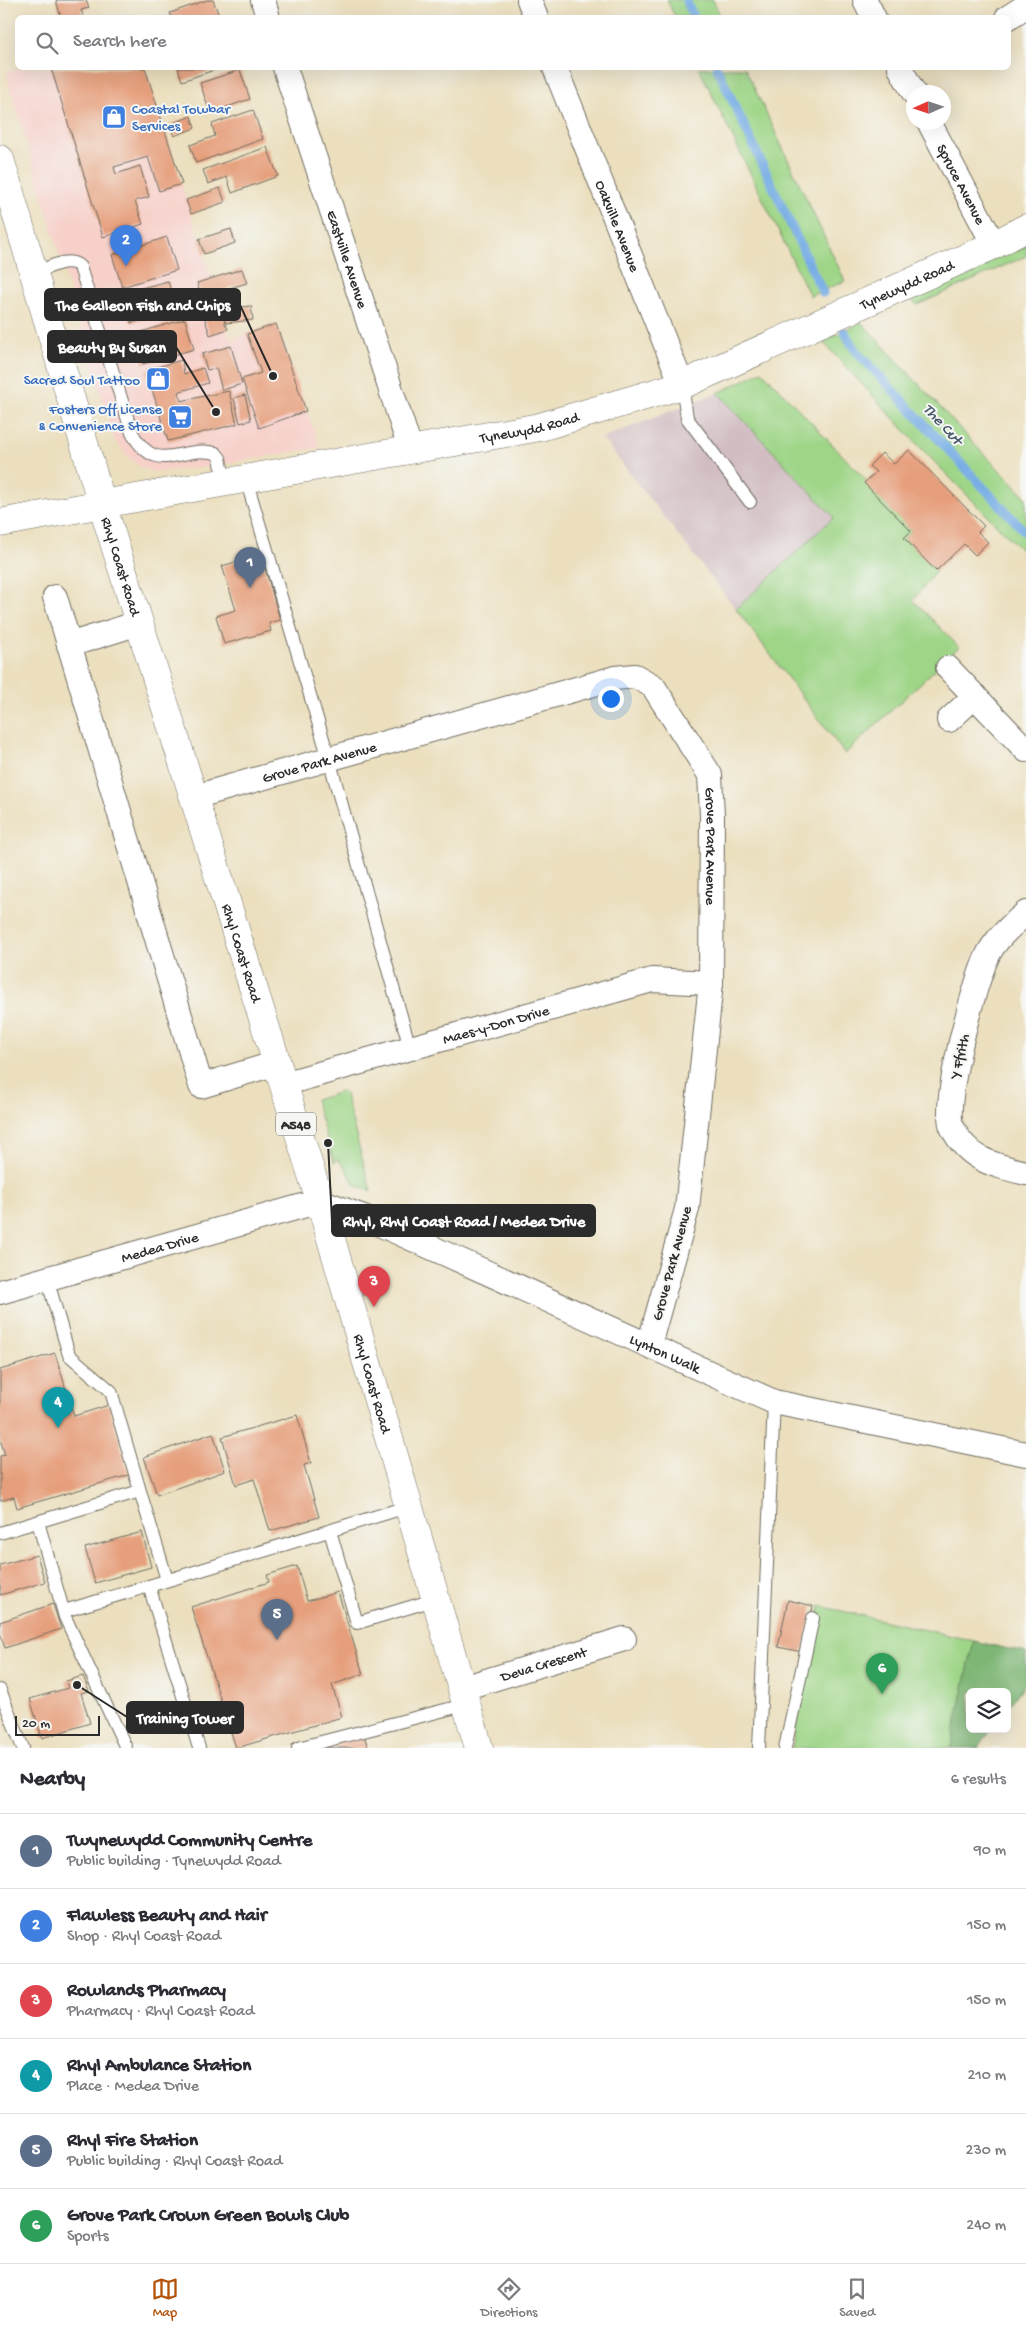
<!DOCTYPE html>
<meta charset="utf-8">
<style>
:root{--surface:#fff;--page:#f7f7f7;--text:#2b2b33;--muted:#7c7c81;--line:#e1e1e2;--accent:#b45309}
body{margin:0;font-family:"Gochi Hand",sans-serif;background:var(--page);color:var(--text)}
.controls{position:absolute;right:15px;bottom:15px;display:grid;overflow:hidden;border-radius:8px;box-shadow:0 5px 20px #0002}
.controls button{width:45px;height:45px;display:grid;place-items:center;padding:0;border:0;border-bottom:1px solid var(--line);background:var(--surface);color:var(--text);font:25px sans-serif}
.compass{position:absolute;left:906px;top:85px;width:45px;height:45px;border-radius:50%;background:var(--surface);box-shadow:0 5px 20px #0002;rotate:267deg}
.scale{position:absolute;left:15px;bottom:12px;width:85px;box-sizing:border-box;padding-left:5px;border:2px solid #2b2b2b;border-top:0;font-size:14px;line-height:18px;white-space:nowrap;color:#2b2b2b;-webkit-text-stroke:4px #f6f6f2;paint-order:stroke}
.you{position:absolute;left:610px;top:698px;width:18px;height:18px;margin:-12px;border:4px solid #fff;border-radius:50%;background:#1a73e8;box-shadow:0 0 0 8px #1a73e833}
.badge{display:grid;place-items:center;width:32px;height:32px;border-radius:50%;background:var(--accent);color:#fff;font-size:16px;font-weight:700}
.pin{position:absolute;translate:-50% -41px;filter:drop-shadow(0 1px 2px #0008)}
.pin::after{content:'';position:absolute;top:26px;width:18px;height:15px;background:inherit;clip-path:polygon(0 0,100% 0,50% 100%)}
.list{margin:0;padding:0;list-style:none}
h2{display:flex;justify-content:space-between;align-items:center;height:65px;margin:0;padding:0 20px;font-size:21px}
h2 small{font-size:16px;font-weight:400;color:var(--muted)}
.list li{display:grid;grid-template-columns:32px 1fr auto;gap:15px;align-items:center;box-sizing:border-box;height:75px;padding:0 20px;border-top:1px solid var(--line)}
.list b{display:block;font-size:19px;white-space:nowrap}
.list p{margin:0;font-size:16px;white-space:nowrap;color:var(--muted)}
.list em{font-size:16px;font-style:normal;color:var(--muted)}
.icon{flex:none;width:28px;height:28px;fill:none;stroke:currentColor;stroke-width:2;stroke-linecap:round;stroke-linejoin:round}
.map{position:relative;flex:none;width:1026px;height:1748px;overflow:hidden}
.search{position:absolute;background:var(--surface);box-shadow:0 5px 20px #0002;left:15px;right:15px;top:15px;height:55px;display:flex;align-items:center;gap:12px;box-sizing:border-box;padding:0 18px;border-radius:8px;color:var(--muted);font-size:19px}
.sheet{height:515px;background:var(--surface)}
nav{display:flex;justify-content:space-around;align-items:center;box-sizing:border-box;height:70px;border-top:1px solid var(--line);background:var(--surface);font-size:14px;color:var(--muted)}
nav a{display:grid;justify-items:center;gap:2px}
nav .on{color:var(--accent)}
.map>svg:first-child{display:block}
.built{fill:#f7d0ca}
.industrial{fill:#d2bec2}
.green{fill:#9ed587;stroke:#648059}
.forest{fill:#7eb674;stroke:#547050}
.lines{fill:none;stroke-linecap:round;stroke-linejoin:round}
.stream{stroke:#77ade5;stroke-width:9}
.building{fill:#e69f7c}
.service-casing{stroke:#6e6a5e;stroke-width:14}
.minor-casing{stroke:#6e6a5e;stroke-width:26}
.tertiary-casing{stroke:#6e6a5e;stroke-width:29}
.secondary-casing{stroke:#6e6a5e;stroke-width:29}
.primary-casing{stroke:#6e6a5e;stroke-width:29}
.service{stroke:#fff;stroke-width:12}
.minor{stroke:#fff;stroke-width:24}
.tertiary{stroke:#fff;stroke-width:28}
.secondary{stroke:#fff;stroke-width:28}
.primary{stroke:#fff;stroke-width:28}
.labels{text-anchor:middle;stroke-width:4;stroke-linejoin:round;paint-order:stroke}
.shield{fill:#f6f6f2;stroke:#686867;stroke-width:1}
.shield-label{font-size:14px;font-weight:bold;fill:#2b2b2b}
.shop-label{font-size:15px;fill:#366cbe;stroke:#f6f6f2;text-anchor:end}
.street-label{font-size:15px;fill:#2b2b2b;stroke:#f6f6f2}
.water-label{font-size:16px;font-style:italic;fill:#46586c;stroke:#f6f6f2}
.leader{fill:none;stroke:#2b2b2b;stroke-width:2}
.callout-dot{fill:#2b2b2b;stroke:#f6f6f2;stroke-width:2}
.callout{fill:#2b2b2b;stroke:#2b2b2b;stroke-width:2}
.callout-label{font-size:16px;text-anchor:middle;font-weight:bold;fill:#fff}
</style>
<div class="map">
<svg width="1026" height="1748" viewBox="0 0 1026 1748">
<rect width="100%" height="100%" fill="#f6f6f2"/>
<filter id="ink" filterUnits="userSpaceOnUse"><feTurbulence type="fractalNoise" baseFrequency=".02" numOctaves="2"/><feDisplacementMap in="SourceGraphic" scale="10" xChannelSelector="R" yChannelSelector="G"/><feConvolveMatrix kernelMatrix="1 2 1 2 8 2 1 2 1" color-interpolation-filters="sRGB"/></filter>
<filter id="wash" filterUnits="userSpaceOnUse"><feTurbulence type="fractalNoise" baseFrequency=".0096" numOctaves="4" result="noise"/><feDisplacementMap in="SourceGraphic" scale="20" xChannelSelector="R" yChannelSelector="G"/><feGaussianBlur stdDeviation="1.12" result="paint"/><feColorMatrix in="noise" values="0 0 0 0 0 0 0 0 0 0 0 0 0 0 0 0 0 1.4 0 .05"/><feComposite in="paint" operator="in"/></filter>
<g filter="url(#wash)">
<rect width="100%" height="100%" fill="#ebdfbe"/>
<path class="built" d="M20,68H145L230,339L276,324L320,447L205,467L154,472L139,466L126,455L114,439L6,73Z"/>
<path class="industrial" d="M718,393L834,517L736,609L602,438Z"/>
<path class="green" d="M667,0H713L721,17H675Z
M699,68H745L845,281L810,296Z
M1026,241V256L917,305L912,300Z
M861,322L978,448L1026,497V555L920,447L823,342Z
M762,371L867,481L911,531L904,538L936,571L913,600L959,647L845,754L736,609L834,517L718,393Z
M344,1091L371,1191L354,1184L346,1169L338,1159L334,1162L315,1100Z
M820,1606L974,1641L951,1748H792Z"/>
<path class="forest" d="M974,1641L1026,1653V1683L1007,1708V1692H970V1729H992L978,1748H951Z"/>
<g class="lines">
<path class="stream" d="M686,0L694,18
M717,68L823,293
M844,331L855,350L1026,533"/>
</g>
<g id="blocks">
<path class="building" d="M56,0H86L89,8L81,10L84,18H61Z
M207,0H213L220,18H172L170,13Z
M51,68H145L182,184L159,191L148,157L114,167L116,174L140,166L149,197L135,201L143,224L103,237Z
M178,68H220L182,81Z
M240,70L250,99L210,113L200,83Z
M253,110L263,139L196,163L190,145L215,136L212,124Z
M191,116L195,128L174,136L169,125Z
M267,147L278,176L232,193L227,177L208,184L203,170Z
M220,188L225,202L191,214L186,200Z
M231,229L235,243L204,254L199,239Z
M167,237L177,270L122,287L112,255Z
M242,269L247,283L216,292L225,323L223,309L251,306L253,320L225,323L228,329L210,335L202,310L190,314L184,295L199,290L197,283Z
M168,281L173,298L165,301L168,313L131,323L123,293Z
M185,319L194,349L143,364L134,334Z
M276,324L306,411L259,428L242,379L261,373L247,334Z
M231,346L242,384L222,390L216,368L207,370L202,354Z
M182,360L184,374L203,368L208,383L178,392L181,401L229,391L237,424L168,441L146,370Z
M245,395L251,420L240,423L234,398Z
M909,450L984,526L978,532L988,542L975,555L964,544L936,571L904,538L911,531L864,483L876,472L869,466L882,453L894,464Z
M261,554L280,620L269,623L271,631L224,644L216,616L236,610L222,566Z
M55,1353L74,1416L109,1405L129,1475L17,1508L14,1497L0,1501V1456L5,1455L0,1439V1370Z
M297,1415L311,1463L304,1465L319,1517L270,1531L254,1479L236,1485L222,1437Z
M213,1433L225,1471L157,1495L144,1457Z
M142,1532L151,1567L95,1583L85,1548Z
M37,1555L45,1582L0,1595V1565Z
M297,1566L307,1601L338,1592L363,1674L332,1685L342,1717L236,1748L191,1607L269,1582L267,1575Z
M788,1600L813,1606L802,1652L778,1647Z
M53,1604L61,1629L5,1648L0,1633V1622Z
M83,1676L89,1691L81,1693L90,1723L42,1738L30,1699L68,1688L66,1681Z
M364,1735L368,1748H321Z"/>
</g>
</g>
<g filter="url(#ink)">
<use href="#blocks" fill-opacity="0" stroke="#6e6a5e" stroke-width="1"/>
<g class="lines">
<defs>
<path id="service" d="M34,273C47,269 69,255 80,267L132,433C158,478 180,444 216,453L220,458L225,483
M682,385L687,418L750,502
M246,479L329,759L410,1048
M140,1491L167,1580
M38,1522L65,1617L126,1748
M330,1531L357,1623L437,1599
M0,1533L140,1491L111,1391L69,1355L47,1278
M64,1611L149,1586
M0,1690L23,1748
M199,1748L149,1586L410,1506
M298,1748L468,1704
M759,1748L774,1402
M785,1748L813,1618"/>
<g id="minor">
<path d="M263,0L268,18"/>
<path d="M529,0L536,18"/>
<path d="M865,0L874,18"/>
<path d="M1007,18L1026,6"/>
<path id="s1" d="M285,68L411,451"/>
<path id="s2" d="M555,68L682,385"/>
<path d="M900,68L914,93"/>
<path id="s3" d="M929,122L994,245"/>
<path d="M55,597L201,1086L277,1063"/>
<path d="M69,645L139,623"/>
<path d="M948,668L1026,750"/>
<path d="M949,720L975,696"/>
<path id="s4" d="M194,797L615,678L635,676L653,686L710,775L712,815L711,983L687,1209L649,1345"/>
<path d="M1026,913C1013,924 999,936 990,951C976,974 941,1105 952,1127C968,1160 993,1165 1026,1173"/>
<path id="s5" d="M283,1084L652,980L711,983"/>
<path id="s6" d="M0,1292L320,1201L366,1218L774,1402L1026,1454"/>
<path id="s7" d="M463,1688L624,1639"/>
</g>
<g id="tertiary">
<path id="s8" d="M102,504L540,427L682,385L994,245L1026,228"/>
</g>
<path id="secondary" d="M0,523L102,504"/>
<g id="primary">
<path id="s9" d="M0,159L102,504L320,1201L479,1748"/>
</g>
</defs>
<use href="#service" class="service-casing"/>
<use href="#minor" class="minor-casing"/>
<use href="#tertiary" class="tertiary-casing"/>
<use href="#secondary" class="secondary-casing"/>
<use href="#primary" class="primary-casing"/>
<use href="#service" class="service"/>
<use href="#minor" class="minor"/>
<use href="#tertiary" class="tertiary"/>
<use href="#secondary" class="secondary"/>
<use href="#primary" class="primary"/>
</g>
</g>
<defs>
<symbol id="shop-square" viewBox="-11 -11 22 22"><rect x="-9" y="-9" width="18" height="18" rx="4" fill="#3f7fe0" stroke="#f6f6f2"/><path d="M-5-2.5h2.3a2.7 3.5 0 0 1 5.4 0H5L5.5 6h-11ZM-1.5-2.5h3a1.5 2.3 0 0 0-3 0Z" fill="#fff"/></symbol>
<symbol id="supermarket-square" viewBox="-11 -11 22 22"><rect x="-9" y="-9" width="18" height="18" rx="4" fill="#3f7fe0" stroke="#f6f6f2"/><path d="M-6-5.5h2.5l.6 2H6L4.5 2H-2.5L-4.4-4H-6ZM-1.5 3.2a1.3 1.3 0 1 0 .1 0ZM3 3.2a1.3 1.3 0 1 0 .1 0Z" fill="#fff"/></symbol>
</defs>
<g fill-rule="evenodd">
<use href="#shop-square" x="100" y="103" width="28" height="28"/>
<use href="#shop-square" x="144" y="365" width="28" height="28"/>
<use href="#supermarket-square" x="166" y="403" width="28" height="28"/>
</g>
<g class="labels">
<rect class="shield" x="276" y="1112.5" width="40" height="23" rx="4"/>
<g class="shield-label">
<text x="296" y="1129">A548</text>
</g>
<g class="shop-label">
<text x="132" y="113" text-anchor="start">Coastal Towbar<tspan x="132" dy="17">Services</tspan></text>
<text x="140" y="384">Sacred Soul Tattoo</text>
<text x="162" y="413">Fosters Off License<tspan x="162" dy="17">&amp; Convenience Store</tspan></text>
</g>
<g class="street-label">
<text dy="5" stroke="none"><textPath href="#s3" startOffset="70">Spruce Avenue</textPath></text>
<text dy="5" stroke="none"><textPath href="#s2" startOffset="170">Oakville Avenue</textPath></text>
<text dy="5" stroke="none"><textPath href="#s1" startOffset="201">Eastville Avenue</textPath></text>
<text dy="5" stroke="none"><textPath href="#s8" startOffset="839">Tynewydd Road</textPath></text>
<text dy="5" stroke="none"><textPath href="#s8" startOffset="434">Tynewydd Road</textPath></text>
<text dy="5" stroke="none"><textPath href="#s9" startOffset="425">Rhyl Coast Road</textPath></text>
<text dy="5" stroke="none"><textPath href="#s4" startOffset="130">Grove Park Avenue</textPath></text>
<text dy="5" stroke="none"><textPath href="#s4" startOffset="655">Grove Park Avenue</textPath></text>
<text dy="5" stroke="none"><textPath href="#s9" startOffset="830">Rhyl Coast Road</textPath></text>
<text dy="5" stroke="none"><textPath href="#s5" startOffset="221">Maes-y-Don Drive</textPath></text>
<text transform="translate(959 1056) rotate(-77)" y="5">Y Ffrith</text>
<text dy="5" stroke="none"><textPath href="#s6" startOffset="166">Medea Drive</textPath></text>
<text transform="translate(671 1263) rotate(-75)" y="5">Grove Park Avenue</text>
<text dy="5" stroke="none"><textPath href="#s6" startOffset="710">Lynton Walk</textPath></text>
<text dy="5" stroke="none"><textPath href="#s9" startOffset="1280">Rhyl Coast Road</textPath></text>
<text dy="5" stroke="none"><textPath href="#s7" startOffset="84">Deva Crescent</textPath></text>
</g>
<g class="water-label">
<text transform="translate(944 423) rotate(47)" y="6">The Cut</text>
</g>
</g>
<path class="leader" d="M273 376L240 305M216 412L176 347M328 1143L332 1221M77 1685L127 1717"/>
<g class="callout-dot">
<circle cx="273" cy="376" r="5"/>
<circle cx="216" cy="412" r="5"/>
<circle cx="328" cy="1143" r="5"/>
<circle cx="77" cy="1685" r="5"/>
</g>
<g class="callout">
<rect x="45" y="289" width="195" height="31" rx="5"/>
<rect x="48" y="331" width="128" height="31" rx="5"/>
<rect x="332" y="1205" width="263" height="31" rx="5"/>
<rect x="127" y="1702" width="116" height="31" rx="5"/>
</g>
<g class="callout-label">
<text x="143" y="310">The Galleon Fish and Chips</text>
<text x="112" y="352">Beauty By Susan</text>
<text x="464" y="1226">Rhyl, Rhyl Coast Road / Medea Drive</text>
<text x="185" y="1723">Training Tower</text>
</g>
</svg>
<div class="controls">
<button><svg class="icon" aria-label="layers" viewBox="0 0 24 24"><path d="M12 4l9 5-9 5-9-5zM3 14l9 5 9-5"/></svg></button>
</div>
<svg class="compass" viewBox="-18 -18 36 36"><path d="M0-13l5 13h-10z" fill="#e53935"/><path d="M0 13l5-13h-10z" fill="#7c7c81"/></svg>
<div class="scale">20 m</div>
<div class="you"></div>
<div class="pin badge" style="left:250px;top:588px;background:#5c6f8a">1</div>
<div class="pin badge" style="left:126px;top:266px;background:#3f7fe0">2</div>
<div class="pin badge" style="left:374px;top:1307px;background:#e0444e">3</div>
<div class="pin badge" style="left:58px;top:1428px;background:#0f9aa8">4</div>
<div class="pin badge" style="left:277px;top:1640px;background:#5c6f8a">5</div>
<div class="pin badge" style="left:882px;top:1694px;background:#2e9e5b">6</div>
<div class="search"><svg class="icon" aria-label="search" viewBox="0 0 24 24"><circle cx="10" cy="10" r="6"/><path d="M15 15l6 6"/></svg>Search here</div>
</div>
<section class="sheet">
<h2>Nearby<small>6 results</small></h2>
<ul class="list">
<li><span class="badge" style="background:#5c6f8a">1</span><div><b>Twynewydd Community Centre</b><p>Public building · Tynewydd Road</p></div><em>90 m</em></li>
<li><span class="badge" style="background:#3f7fe0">2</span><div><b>Flawless Beauty and Hair</b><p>Shop · Rhyl Coast Road</p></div><em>150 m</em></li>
<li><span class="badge" style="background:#e0444e">3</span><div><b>Rowlands Pharmacy</b><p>Pharmacy · Rhyl Coast Road</p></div><em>150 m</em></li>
<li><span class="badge" style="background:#0f9aa8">4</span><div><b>Rhyl Ambulance Station</b><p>Place · Medea Drive</p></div><em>210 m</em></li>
<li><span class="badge" style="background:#5c6f8a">5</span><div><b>Rhyl Fire Station</b><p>Public building · Rhyl Coast Road</p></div><em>230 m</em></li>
<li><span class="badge" style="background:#2e9e5b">6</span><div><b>Grove Park Crown Green Bowls Club</b><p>Sports</p></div><em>240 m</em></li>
</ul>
</section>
<nav>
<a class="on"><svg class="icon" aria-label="map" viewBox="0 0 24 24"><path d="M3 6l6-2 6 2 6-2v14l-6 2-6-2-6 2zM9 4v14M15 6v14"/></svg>Map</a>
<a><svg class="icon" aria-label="directions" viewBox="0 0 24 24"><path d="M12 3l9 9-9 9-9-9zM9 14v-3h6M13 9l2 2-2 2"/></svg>Directions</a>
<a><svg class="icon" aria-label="saved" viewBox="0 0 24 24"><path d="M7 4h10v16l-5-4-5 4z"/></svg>Saved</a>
</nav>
